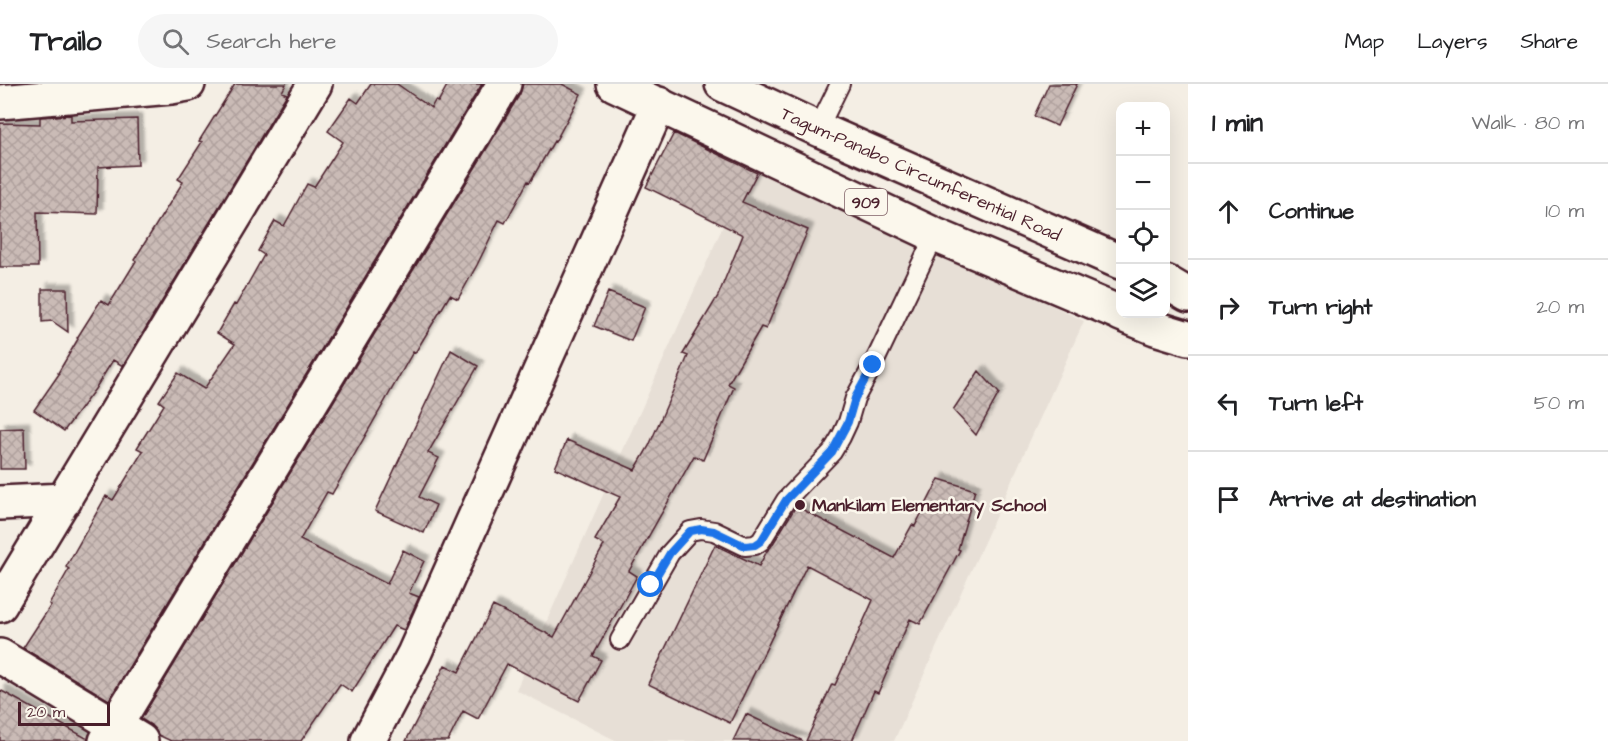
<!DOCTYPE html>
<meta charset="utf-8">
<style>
:root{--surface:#fff;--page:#f6f6f6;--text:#202124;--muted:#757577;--line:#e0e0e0}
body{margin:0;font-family:"Architects Daughter",sans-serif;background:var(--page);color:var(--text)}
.controls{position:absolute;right:18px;top:18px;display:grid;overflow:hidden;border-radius:12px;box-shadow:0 6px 24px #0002}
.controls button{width:54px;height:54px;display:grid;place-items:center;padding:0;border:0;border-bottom:2px solid var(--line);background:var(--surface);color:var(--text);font:30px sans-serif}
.scale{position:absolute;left:18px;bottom:15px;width:92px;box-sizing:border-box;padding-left:6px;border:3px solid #4a1f2b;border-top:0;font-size:16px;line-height:21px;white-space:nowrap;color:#4a1f2b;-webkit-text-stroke:4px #fbf7ec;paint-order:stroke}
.stop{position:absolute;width:18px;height:18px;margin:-14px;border:4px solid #1a73e8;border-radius:50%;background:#fff}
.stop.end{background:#1a73e8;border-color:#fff;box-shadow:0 2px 6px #0008}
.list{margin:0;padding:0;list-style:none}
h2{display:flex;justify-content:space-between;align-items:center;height:78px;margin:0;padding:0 24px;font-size:26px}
h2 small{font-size:20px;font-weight:400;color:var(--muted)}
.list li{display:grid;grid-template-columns:39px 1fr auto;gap:18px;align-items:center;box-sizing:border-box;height:96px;padding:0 24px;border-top:2px solid var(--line)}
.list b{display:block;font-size:22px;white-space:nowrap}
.list em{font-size:20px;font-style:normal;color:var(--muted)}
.icon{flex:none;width:33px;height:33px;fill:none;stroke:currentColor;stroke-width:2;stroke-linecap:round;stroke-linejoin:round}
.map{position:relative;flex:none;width:1188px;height:657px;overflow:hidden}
header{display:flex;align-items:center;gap:36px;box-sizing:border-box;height:84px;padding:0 30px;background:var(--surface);border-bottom:2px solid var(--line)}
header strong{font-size:28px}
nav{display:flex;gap:33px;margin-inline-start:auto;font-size:21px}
.search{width:420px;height:54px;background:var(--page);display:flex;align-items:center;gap:15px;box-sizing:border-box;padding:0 21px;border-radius:33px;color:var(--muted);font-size:22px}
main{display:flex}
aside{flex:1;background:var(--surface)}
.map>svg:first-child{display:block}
.built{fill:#e7dfd6}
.building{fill:url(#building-cross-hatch);stroke:#4a1f2b;stroke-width:1.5;filter:url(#shadow)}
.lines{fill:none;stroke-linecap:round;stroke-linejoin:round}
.lane-casing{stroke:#4a1f2b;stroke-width:22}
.street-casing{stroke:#4a1f2b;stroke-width:38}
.highway-casing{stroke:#4a1f2b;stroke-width:38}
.lane{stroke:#fbf7ec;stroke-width:18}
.street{stroke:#fbf7ec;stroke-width:33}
.highway{stroke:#fbf7ec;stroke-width:33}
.route{stroke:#1a73e8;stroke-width:8}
.poi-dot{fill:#4a1f2b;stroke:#fbf7ec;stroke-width:2}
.labels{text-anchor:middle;stroke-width:5;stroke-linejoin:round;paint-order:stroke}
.shield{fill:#fbf7ec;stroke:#7f6065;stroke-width:1.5}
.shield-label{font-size:16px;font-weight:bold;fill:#4a1f2b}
.street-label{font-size:18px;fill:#4a1f2b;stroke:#fbf7ec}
.poi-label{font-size:18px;font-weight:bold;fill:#4a1f2b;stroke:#fbf7ec;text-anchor:start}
</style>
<header>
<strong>Trailo</strong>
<div class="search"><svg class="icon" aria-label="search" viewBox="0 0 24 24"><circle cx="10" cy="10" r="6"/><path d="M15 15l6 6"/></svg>Search here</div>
<nav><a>Map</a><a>Layers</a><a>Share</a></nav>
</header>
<main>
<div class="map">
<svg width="1188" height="657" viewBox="0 0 1188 657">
<defs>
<pattern id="building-cross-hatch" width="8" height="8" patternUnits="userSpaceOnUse" patternTransform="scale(1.5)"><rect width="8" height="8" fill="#cabbb6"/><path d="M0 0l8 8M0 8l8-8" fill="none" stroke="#afa09d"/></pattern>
<filter id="shadow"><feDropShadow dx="5.5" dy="-5.5" stdDeviation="1.5" flood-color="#0004"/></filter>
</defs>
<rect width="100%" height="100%" fill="#f4eee4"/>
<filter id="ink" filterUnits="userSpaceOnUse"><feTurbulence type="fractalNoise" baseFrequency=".0167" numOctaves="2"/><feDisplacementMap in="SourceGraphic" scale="12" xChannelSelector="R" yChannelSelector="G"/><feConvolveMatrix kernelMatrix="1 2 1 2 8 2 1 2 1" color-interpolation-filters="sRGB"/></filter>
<g filter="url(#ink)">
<path class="built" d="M752,77L1084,237L894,657H617L516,606Z"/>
<path class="building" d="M235,0H286L282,8L287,10L123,282L113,276L95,305L64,347L34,326L59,290L58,289L78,255L77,254L101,216L109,221L136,177L134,176L183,98L178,95L202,58L199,57Z
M371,0H397L431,24L435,17L438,18L448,0H482L109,616L23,564L51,521L49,520L69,485L66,483L106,412L113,416L143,367L137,364L164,321L159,317L178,289L204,305L235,260L217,249L234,220L236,221L264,171L258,167L275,137L284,142L307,100L314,103L343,58L328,47L351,14L358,19Z
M523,0H562L581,10L555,58L554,57L530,98L528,97L505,139L499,136L477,181L458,215L450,211L415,269L413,268L332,410L327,408L300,456L387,500L403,466L424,477L409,509L419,513L404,546L394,542L352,608L340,600L301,657H171L158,651L151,641L141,635L520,10Z
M1049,0H1077L1057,42L1034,32Z
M71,31V37L137,35L138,81L98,83L97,130L37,128L38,183H0V39L40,40V33Z
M674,49L757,89L742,118L808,146L766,245L761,243L728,300L734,303L703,376L694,372L629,487L637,492L593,572L601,576L579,617L507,580L478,635L463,627L448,657H406L445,581L459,588L493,522L554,553L604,461L595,456L620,413L555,384L567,356L635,386L649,362L688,272L683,270L718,212L743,151L646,103Z
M42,205H67L68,248L52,237L42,238Z
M608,208L645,223L631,257L594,242Z
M451,266L478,282L428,369L439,374L419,413L436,421L424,449L375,427Z
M979,287L999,309L976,351L953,326Z
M24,344L25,385H0V345Z
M939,395L975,406L958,465L960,466L920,540L910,535L878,609L874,607L852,657H806L832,600L835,601L873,516L807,481L730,639L648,600L715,461L759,482L767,467L771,463L796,422L894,474L912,441L915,442Z
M0,606L88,655L87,657H0Z
M746,630L803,657H733Z"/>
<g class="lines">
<defs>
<path id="lane" d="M818,45L840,0
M620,556L670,469L690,447L701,445L714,447L745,462L755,461L761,457L786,416L832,368L841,353L848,338L855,314L873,281L935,151"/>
<path id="street" d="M0,18L171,3L188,0
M0,419L65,416
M0,521L315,0
M0,572L141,657
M106,657L504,0
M368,657L414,570L659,20"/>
<path id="highway" d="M614,0L935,151L1120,229
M722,0L818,45L1120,178
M1166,198L1188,211
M1121,230L1155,244L1188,254"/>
</defs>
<use href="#lane" class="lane-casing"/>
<use href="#street" class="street-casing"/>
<use href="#highway" class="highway-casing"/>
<use href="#lane" class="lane"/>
<use href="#street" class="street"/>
<use href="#highway" class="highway"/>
</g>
</g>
<g class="lines" filter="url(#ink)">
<path class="route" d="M651,501L670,469L690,447L701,445L714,447L745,462L755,461L761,457L786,416L832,368L848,338L855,314L873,281"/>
</g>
<circle class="poi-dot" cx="800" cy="421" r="6"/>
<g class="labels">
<rect class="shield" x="845" y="105" width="42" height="26" rx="4.5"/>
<g class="shield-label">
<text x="866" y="124">909</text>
</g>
<g class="street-label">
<text transform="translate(921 90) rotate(24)" y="6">Tagum-Panabo Circumferential Road</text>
</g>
<g class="poi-label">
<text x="812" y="427">Mankilam Elementary School</text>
</g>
</g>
</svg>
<div class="controls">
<button>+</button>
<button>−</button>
<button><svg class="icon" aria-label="locate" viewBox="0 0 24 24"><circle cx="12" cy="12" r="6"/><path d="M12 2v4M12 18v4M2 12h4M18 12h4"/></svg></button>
<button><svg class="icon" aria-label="layers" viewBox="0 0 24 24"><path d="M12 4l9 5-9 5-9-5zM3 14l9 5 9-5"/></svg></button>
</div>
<div class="scale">20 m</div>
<div class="stop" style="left:651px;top:501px"></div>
<div class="stop end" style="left:873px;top:281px"></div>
</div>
<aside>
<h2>1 min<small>Walk · 80 m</small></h2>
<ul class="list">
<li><svg class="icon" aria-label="ahead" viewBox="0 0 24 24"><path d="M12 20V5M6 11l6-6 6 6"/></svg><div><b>Continue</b></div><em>10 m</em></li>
<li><svg class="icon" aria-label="right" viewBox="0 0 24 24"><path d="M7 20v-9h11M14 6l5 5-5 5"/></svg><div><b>Turn right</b></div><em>20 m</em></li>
<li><svg class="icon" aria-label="left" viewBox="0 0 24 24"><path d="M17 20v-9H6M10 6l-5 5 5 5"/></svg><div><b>Turn left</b></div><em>50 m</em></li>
<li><svg class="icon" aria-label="arrive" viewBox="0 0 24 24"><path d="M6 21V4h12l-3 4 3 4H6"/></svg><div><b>Arrive at destination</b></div></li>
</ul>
</aside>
</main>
